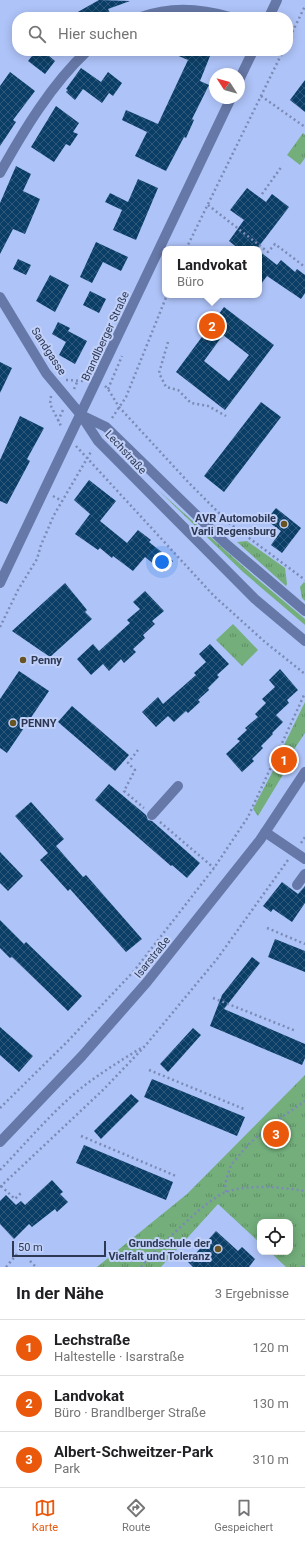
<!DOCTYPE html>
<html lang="de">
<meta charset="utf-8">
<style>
:root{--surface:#fff;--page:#f2f2f2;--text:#202124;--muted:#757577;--line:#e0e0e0;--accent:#ea580c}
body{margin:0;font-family:Roboto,sans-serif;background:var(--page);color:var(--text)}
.controls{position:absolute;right:12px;bottom:12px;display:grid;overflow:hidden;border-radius:8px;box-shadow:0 2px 10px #0003}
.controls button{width:36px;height:36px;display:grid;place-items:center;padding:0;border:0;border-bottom:1px solid var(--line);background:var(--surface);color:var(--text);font:20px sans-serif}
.compass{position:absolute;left:209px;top:68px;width:36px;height:36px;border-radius:50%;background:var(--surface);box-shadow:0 2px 10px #0003;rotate:306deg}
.scale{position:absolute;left:12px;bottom:10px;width:94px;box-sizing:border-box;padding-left:4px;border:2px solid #2e3853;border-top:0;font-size:11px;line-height:14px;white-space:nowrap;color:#2e3853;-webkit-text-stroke:3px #c1d1f9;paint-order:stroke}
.you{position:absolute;left:162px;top:562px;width:14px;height:14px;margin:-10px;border:3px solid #fff;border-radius:50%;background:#1a73e8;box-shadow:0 0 0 6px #1a73e833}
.badge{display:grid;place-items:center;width:26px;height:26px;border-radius:50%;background:var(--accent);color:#fff;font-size:13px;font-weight:700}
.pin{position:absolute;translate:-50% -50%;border:2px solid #fff;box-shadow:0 1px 4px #0006}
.popup{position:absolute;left:162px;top:246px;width:100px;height:52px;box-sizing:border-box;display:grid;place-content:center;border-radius:8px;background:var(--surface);filter:drop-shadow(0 1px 3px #0005);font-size:13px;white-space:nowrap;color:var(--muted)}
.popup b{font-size:15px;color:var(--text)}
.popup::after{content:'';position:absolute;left:50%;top:100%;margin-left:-8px;border:8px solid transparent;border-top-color:var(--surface)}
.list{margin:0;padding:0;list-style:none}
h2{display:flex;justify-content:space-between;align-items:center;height:52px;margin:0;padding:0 16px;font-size:17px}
h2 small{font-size:13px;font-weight:400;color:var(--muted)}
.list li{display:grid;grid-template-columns:26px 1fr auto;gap:12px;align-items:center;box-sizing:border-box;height:56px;padding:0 16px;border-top:1px solid var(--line)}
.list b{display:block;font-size:15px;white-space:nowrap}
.list p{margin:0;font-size:13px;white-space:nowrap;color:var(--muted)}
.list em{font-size:13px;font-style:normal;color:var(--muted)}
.icon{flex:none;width:22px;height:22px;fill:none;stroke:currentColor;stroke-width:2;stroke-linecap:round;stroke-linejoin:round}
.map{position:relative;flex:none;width:305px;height:1267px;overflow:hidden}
.search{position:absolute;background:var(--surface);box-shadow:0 2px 10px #0003;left:12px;right:12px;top:12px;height:44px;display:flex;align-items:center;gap:10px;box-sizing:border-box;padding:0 14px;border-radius:16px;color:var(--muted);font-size:15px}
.sheet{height:220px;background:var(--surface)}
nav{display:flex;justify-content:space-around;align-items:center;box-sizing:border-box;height:56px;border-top:1px solid var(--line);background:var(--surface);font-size:11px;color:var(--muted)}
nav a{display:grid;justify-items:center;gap:2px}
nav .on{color:var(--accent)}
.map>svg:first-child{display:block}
.grass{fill:url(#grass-tufts)}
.building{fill:url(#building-cross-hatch);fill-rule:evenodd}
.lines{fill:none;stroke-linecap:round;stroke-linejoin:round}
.path{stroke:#7b8bb6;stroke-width:2.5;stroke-dasharray:2 3;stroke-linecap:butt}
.minor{stroke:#6678a7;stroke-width:10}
.poi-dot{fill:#675422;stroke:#c1d1f9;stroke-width:1.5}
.labels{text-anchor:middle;stroke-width:4;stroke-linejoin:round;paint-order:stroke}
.street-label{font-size:11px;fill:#2e3853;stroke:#c1d1f9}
.poi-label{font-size:11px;font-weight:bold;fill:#2e3853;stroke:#c1d1f9;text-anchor:end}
</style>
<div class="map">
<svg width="305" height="1267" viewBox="0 0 305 1267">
<defs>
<pattern id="grass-tufts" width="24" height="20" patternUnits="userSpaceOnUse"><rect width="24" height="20" fill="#73ae7b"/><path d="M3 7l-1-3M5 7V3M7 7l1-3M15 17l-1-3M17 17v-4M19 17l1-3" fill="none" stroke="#5f8f67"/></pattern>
<pattern id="building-cross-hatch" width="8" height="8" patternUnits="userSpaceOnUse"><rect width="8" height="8" fill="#0b3e66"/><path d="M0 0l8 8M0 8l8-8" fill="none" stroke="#2f597a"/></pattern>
</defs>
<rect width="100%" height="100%" fill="#aec3f8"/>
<path class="grass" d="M303,133L305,135V158L300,165L287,155Z
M157,489L255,577L305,619V625L243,572Z
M247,541L285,568L287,584L286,586L237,542Z
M304,582L305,583V601L302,598L300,587Z
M233,624L258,650L242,666L216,640Z
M305,702V733L293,751L284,745Z
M275,767L284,773L258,816L253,809Z
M305,1075V1267H286L270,1252H290V1222H260V1243L218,1204L161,1267H97L187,1194Z"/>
<path class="building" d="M99,0L130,1L108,9L112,17H69Z
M36,51H43L55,61L45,74L28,61Z
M167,51H212L200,81L209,85L192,119L194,120L186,138L184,137L166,171L135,156L147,132L122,120L126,110L158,124L188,60Z
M81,68L101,82L108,72L122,83L113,96L109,93L102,103L83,89L75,100L66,92L68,90L66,89Z
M10,72L35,91L13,120L16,122L0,146V86Z
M305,80V112L290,100Z
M56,106L79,123L73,132L78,134L70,146L66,144L54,162L31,147Z
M16,166L31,174L23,191L40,199L25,234L13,229L0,254V203Z
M138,179L158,188L136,240L113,230L122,210L105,202L110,193L128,202Z
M247,188L266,202L272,194L289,207L257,249H239L229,241L244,220L230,210Z
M96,242L128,257L121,271L103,262L92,283L80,277Z
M259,251L277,265L281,260L295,272L297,269L305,275V293L301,299L267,276L259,287Z
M18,259L31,265L26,275L13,269Z
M50,275L69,285L55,312L36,301Z
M90,291L106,299L99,313L83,305Z
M224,307L274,345L225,410L176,372ZM223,335L249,355L229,381L204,361Z
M58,322L70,328L68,331L87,341L75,364L59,355L66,342L52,334Z
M0,362L12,368L0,393Z
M261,402L281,417L224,492L204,476Z
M20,416L44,428L27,459L30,461L7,504L0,501V460Z
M89,480L116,501L100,521L127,543L138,530L151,540L149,542L173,561L164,572L145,557L133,571L113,556L112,558L100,548L98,550L75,534L90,514L74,500Z
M276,508L301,528L282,553L271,545L281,531L266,520Z
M65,583L87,610L85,612L92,619L50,657L12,631Z
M145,591L164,611L152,621L155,624L143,635L145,638L133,649L136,652L124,663L121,659L109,671L103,664L91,675L77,659L93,644L99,651L130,623L127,620L140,609L133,602Z
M210,644L229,664L217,675L219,677L208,688L209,690L198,700L200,702L188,713L186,711L174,722L168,716L156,727L142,712L158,697L163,704L196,675L194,673L206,662L199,654Z
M280,669L298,690L287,700L289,703L276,715L283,722L272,733L273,734L261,746L263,748L252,759L254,761L242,772L226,754L240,741L237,739L247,730L245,728L258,717L255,714L266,703L262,699L275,687L269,680Z
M19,671L49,691L7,753L0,748V699Z
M72,706L129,755L115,771L58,722Z
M109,784L146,815L148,820L152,821L200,863L187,878L172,865L171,866L95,800Z
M31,802L64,839L56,846L83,877L86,875L142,939L126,952L70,889L68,891L40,860L48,853L15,816Z
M0,852L23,876L8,891L0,883Z
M282,882L298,894L305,886V903L292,922L273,909L271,912L263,906Z
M0,920L24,944L26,942L82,996L68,1011L12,957L10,958L0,948Z
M275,939L305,951V972L268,957Z
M252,957L260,963L224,1009L305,1044V1058L302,1065L210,1026L222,995Z
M0,1027L33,1056L19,1072L0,1055Z
M193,1028L201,1035L168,1072L160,1064Z
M152,1079L245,1117L237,1136L144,1097Z
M131,1094L139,1101L101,1139L94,1131Z
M84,1145L173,1182L166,1200L76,1163Z
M52,1180L63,1192L60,1194L68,1202L57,1212L55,1209L32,1227L29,1224L14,1239L0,1224V1201L6,1195L16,1205L21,1201L25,1205Z
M216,1231L238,1251L242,1247L255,1259L249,1267H193L188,1262Z"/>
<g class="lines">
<path class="path" d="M288,41L305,6
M261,96L305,127
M262,194L282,166
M208,205L268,252L275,244L305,267
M186,249L283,51
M168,342L159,373L166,387L178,390L191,403L208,406L226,416
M66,380L85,381
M105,386L108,389L119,407L189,483L229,523L305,580
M74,389L78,380
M108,389L122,356
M51,396L50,404L62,428
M112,418L126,397L167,295
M58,421L63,410
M76,446L214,596L265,642L305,674
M53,496L62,501
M229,523L234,516L232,514
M0,627L18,590L37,559L41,545L54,515L92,450
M138,750L128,763L135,770L124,791L144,808
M272,764L279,768L284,760
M160,822L214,868
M301,843L305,837
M267,928L305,944
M213,998L296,1031
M149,1070L244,1109
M0,1108L67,1042L134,971L214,868L248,817L305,693
M81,1136L176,1176
M0,1170C26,1143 51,1113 80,1089C99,1074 120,1061 141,1048
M1,1186L15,1199L21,1193
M0,1187L104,1089L145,1046L217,959L288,860
M226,1192L225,1184L231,1165L247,1146L270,1125L305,1101
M30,1261L36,1267
M6,1267L17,1254
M141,1267L149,1257C167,1241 205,1200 226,1192C250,1184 280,1187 305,1191
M302,1267L305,1266"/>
<path class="minor" d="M141,17C171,6 200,8 230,17
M269,17L277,0
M239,80L253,51
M0,173C24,130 51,85 87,51
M0,297L46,373L81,415L98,441L255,599L305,641
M81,415L106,427L225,543L305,611
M0,583L231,98
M152,815L178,786
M265,832L305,859
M297,885L305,874
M0,1142L82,1056L147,982L260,840L305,772"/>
</g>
<g class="poi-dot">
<circle cx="284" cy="524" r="4"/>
<circle cx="23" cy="660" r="4"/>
<circle cx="13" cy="723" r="4"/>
<circle cx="218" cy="1249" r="4"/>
</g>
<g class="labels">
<g class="street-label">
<text transform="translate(105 336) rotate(-65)" y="4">Brandlberger Straße</text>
<text transform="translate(49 351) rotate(57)" y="4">Sandgasse</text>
<text transform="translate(126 452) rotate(47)" y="4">Lechstraße</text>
<text transform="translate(152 957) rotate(-51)" y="4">Isarstraße</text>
</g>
<g class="poi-label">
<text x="276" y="522">AVR Automobile<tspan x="276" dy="13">Varli Regensburg</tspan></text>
<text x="31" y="664" text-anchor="start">Penny</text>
<text x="21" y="727" text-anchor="start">PENNY</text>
<text x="210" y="1247">Grundschule der<tspan x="210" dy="13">Vielfalt und Toleranz</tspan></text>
</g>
</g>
</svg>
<div class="controls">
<button><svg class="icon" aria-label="locate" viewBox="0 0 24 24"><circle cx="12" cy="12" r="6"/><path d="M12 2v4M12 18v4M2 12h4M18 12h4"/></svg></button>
</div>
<svg class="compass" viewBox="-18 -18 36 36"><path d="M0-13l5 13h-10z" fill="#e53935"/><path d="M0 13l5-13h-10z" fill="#757577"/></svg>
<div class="scale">50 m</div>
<div class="you"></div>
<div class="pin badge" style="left:284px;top:760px">1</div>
<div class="pin badge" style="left:212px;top:326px">2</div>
<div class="popup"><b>Landvokat</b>Büro</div>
<div class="pin badge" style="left:276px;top:1134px">3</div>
<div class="search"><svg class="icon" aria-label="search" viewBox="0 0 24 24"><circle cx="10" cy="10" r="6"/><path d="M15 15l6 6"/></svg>Hier suchen</div>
</div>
<section class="sheet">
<h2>In der Nähe<small>3 Ergebnisse</small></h2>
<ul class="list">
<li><span class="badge">1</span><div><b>Lechstraße</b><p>Haltestelle · Isarstraße</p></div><em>120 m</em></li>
<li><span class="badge">2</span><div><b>Landvokat</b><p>Büro · Brandlberger Straße</p></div><em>130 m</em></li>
<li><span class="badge">3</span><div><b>Albert-Schweitzer-Park</b><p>Park</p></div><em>310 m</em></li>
</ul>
</section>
<nav>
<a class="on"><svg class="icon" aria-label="map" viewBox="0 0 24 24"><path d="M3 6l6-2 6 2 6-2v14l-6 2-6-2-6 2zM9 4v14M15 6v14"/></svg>Karte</a>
<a><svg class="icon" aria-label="directions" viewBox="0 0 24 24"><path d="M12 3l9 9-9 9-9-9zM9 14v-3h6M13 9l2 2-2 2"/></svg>Route</a>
<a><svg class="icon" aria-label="saved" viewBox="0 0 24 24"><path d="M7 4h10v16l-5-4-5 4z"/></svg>Gespeichert</a>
</nav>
